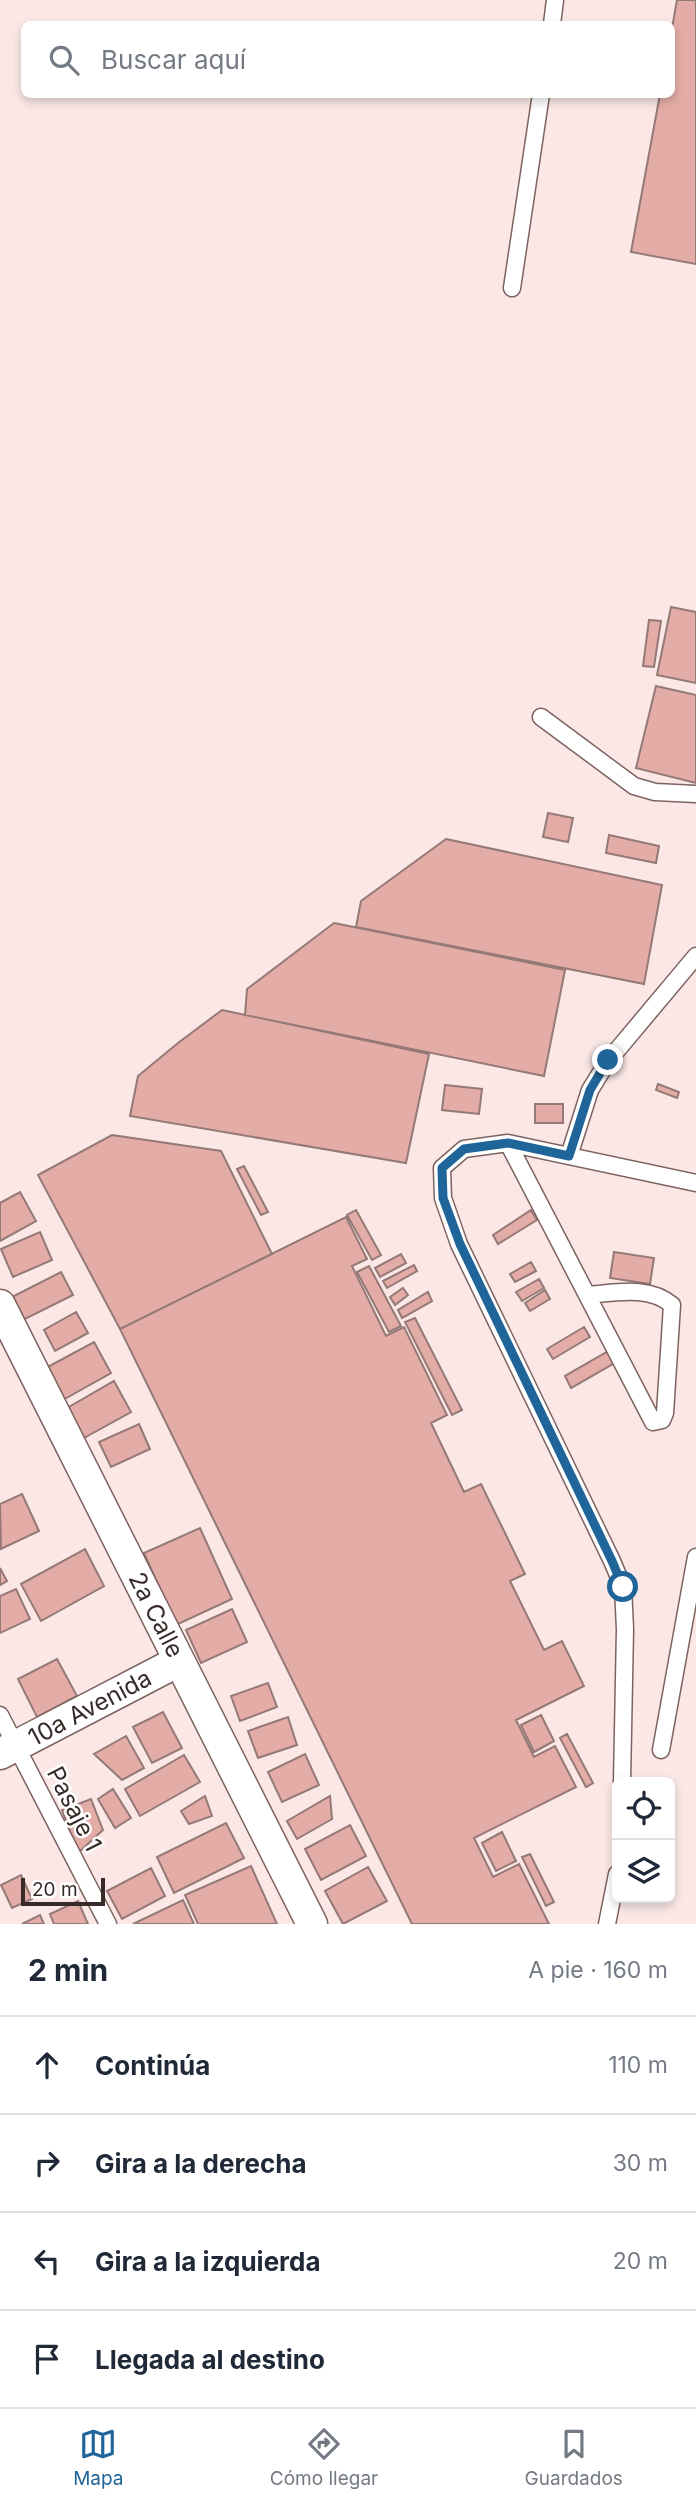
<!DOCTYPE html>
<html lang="es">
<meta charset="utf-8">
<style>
:root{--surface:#fff;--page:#f6f6f7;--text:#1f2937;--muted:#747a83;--line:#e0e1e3;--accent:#206599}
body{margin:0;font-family:Inter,sans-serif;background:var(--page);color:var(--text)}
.controls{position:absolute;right:21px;bottom:21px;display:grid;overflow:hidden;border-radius:10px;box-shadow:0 4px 10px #0003}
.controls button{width:63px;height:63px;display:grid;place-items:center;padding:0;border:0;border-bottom:2px solid var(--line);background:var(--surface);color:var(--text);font:35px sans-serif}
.scale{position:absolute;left:21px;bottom:18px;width:84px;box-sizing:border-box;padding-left:7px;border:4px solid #372b2a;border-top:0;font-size:19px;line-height:24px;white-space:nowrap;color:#372b2a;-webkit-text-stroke:5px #fff;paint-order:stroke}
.stop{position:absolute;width:21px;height:21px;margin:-16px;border:5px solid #206599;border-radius:50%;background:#fff}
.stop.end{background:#206599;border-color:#fff;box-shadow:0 2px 7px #0008}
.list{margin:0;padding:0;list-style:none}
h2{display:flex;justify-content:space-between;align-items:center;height:91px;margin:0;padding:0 28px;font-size:30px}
h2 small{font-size:23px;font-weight:400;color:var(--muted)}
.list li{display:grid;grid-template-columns:46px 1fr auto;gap:21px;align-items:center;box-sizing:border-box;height:98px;padding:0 28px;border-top:2px solid var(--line)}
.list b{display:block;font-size:26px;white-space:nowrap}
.list em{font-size:23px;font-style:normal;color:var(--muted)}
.icon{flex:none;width:38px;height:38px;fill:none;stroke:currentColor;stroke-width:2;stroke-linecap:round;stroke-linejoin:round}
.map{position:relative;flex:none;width:696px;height:1924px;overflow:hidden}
.search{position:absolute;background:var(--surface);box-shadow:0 4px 10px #0003;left:21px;right:21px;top:21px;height:77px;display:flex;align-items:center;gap:18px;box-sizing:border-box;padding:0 24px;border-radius:10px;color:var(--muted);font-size:26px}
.sheet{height:483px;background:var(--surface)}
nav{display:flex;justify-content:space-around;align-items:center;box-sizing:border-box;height:98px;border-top:2px solid var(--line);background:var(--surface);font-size:19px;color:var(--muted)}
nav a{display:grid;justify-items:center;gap:4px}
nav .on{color:var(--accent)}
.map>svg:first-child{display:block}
.building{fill:#e4aca6;stroke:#947976;stroke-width:2}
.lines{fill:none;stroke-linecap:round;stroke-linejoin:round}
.lane-casing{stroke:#7d6360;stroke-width:19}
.street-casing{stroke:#7d6360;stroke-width:33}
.lane{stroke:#fff;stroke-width:16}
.street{stroke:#fff;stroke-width:30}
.route{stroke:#206599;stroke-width:9}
.labels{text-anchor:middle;stroke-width:5;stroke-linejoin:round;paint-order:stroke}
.street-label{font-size:24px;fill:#372b2a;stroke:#fff}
</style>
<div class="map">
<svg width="696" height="1924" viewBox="0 0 696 1924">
<rect width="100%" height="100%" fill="#fbe8e6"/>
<path class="building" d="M677,0H696V264L631,252L660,94H672V28Z
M671,607L696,612V683L657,675Z
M649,620L661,621L654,667L643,666Z
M656,686L696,695V783L636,768Z
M548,813L573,818L568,842L543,837Z
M609,835L659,846L656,863L606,853Z
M446,839L662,885L644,984L356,927L361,901Z
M334,923L565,970L544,1076L245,1015L247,989Z
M222,1010L429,1054L406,1163L130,1116L138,1076L178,1043Z
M658,1084L679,1092L677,1098L656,1090Z
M445,1085L482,1089L479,1114L442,1110Z
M535,1104H563V1123H535Z
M112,1135L221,1151L272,1254L120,1329L38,1175Z
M244,1166L268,1212L261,1215L237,1169Z
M20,1192L36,1221L0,1241V1203Z
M356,1210L381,1255L372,1260L347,1215Z
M531,1210L537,1220L498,1244L493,1235Z
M346,1217L367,1259L352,1266L386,1336L404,1327L447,1415L431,1423L464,1492L481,1484L525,1574L510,1581L544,1650L562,1641L584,1686L516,1720L534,1757L555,1746L576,1787L474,1838L493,1877L519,1864L549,1924H412L120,1329Z
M40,1232L52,1260L13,1277L1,1249Z
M614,1252L654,1258L650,1284L610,1278Z
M401,1254L406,1263L380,1277L375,1268Z
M531,1262L536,1271L515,1282L510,1274Z
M414,1265L417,1271L387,1288L383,1281Z
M369,1266L401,1326L389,1332L357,1272Z
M61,1272L73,1295L21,1321L10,1298Z
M539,1279L544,1288L522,1301L516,1292Z
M403,1288L408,1295L395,1305L390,1297Z
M545,1290L550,1299L530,1311L525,1303Z
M428,1292L432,1301L402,1318L398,1310Z
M76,1312L88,1333L55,1351L44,1330Z
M415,1318L462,1410L452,1415L405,1322Z
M584,1327L590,1337L553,1359L547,1349Z
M94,1342L111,1373L61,1401L44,1369Z
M612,1349L618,1361L571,1388L565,1376Z
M114,1381L131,1412L84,1438L67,1408Z
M139,1424L150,1449L111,1467L99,1442Z
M22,1494L39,1531L1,1549L0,1504Z
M200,1528L232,1599L176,1625L144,1553Z
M85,1549L104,1586L41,1621L21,1584Z
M0,1568L7,1581L0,1585Z
M16,1589L30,1619L0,1633V1596Z
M232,1609L247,1642L201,1663L186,1630Z
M57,1659L77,1696L37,1717L18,1679Z
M268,1683L277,1707L240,1721L231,1696Z
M163,1712L182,1748L152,1763L133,1727Z
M541,1715L554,1741L534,1752L521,1725Z
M288,1717L297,1745L258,1758L248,1731Z
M567,1734L593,1783L586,1787L560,1738Z
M126,1736L144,1768L122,1780L94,1754Z
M305,1754L319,1785L282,1802L268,1772Z
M184,1755L200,1782L140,1816L125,1789Z
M113,1789L131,1818L115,1828L98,1799Z
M205,1796L212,1816L189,1824L181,1811Z
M330,1796L332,1819L297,1839L287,1821Z
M91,1799L103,1830L78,1853L62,1810Z
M226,1823L244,1858L174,1893L157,1857Z
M350,1825L366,1856L321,1880L305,1849Z
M502,1832L516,1861L496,1871L482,1843Z
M530,1854L554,1902L546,1906L522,1857Z
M251,1866L277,1924H198L185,1895Z
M368,1867L387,1901L343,1924L325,1891Z
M151,1868L165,1896L122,1919L107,1891Z
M21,1875L32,1899L12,1908L1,1885Z
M183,1900L194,1924H133Z
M78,1901L88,1924H54L50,1914Z
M40,1915L44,1924H22Z"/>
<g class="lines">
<defs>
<path id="lane" d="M552,24L555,0
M512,288L541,94
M541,717L634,786L655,792L696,794
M508,1143L653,1422L662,1420L665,1413L672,1305C649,1285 615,1293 587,1295
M569,1156L590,1090L608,1061L696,956
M0,1715L108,1924
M661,1750L696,1557
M622,1782L625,1629L623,1587L612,1561L459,1244L443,1198L442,1168L464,1149L508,1143L696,1183
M607,1924L617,1874"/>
<path id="street" d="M0,1305L312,1924
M0,1754L179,1661"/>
</defs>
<use href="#lane" class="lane-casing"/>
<use href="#street" class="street-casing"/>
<use href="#lane" class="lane"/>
<use href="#street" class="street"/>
</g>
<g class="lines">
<path class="route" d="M608,1060L590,1090L569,1156L508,1143L464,1149L442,1168L443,1198L460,1244L612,1561L623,1587"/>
</g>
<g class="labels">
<g class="street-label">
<text transform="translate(156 1615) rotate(63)" y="8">2a Calle</text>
<text transform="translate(90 1708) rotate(-28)" y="8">10a Avenida</text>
<text transform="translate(74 1809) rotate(63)" y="8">Pasaje 1</text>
</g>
</g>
</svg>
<div class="controls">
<button><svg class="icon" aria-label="locate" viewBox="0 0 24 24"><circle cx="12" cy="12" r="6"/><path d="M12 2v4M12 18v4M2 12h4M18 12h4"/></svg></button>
<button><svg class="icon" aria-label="layers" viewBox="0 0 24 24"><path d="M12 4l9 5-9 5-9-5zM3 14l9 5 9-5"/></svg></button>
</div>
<div class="scale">20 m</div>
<div class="stop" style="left:623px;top:1587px"></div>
<div class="stop end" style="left:608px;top:1060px"></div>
<div class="search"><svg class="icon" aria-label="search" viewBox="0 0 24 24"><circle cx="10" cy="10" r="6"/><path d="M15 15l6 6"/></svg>Buscar aquí</div>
</div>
<section class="sheet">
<h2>2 min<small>A pie · 160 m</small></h2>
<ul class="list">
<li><svg class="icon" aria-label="ahead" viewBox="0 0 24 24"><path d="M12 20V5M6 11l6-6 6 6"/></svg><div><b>Continúa</b></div><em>110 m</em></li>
<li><svg class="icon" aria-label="right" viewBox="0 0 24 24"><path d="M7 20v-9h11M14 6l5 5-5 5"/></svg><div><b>Gira a la derecha</b></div><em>30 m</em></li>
<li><svg class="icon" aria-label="left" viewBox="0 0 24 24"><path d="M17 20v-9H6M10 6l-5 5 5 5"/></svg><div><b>Gira a la izquierda</b></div><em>20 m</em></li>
<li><svg class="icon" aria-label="arrive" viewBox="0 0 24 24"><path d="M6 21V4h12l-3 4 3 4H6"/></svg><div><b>Llegada al destino</b></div></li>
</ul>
</section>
<nav>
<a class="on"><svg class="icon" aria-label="map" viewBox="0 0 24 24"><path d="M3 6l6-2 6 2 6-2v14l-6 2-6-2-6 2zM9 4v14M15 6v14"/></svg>Mapa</a>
<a><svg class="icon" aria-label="directions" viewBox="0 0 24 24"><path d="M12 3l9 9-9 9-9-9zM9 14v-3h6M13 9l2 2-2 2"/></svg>Cómo llegar</a>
<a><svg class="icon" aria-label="saved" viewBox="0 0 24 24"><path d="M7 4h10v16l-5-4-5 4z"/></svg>Guardados</a>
</nav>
